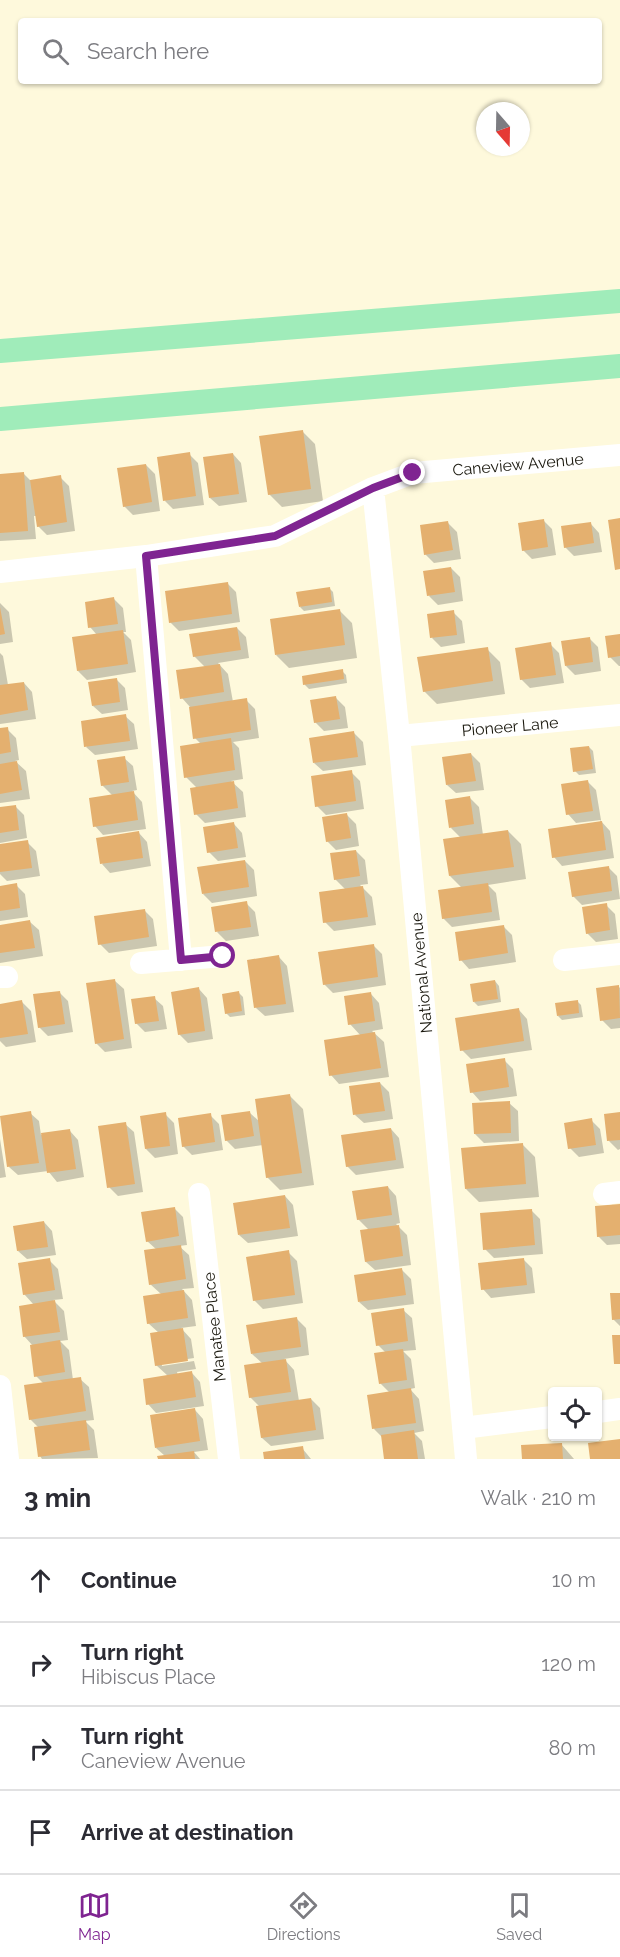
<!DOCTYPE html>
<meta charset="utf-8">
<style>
:root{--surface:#fff;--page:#f2f2f3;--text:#2b2b33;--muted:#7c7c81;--line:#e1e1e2;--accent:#7f2491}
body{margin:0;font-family:Raleway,sans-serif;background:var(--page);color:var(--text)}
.controls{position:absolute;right:18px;bottom:18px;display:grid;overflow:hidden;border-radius:6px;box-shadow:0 2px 4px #0004}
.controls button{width:54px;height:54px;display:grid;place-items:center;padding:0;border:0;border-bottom:2px solid var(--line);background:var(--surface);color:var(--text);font:30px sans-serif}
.compass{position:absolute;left:476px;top:102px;width:54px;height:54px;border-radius:50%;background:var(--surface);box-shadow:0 2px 4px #0004;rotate:160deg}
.stop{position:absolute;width:18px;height:18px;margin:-14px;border:4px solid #7f2491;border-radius:50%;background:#fff}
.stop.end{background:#7f2491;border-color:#fff;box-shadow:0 2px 6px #0008}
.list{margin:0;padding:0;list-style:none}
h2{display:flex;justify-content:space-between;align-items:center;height:78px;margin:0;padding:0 24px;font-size:26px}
h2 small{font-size:20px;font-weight:400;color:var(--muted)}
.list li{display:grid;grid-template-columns:39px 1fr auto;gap:18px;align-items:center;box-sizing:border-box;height:84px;padding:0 24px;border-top:2px solid var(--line)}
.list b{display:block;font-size:22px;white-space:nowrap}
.list p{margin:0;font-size:20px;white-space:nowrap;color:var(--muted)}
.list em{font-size:20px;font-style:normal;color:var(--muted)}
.icon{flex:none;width:33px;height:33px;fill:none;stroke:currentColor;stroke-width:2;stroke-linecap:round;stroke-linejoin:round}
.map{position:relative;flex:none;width:620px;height:1459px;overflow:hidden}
.search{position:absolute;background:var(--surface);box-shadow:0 2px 4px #0004;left:18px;right:18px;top:18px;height:66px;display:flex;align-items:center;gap:15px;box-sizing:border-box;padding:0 21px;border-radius:6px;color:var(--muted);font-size:22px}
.sheet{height:414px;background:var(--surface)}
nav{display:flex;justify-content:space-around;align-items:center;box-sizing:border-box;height:84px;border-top:2px solid var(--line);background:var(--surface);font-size:16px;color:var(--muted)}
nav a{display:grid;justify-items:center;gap:3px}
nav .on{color:var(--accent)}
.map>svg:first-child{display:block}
.shadow{fill:#0003}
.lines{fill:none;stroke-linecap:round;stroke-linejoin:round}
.canal{stroke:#a0ecba;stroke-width:24}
.building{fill:#e4b06f}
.minor{stroke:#fff;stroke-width:22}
.route{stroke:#7f2491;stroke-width:8}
.labels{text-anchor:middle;stroke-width:5;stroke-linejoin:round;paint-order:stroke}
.street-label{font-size:16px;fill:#1a180e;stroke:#fff}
</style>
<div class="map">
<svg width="620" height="1459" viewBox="0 0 620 1459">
<rect width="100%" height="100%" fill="#fef9dc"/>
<path class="shadow" d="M302,431L315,444L323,501L282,507L269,494Z
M189,454L198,463L204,505L173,509L165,501Z
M233,454L241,463L247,502L219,506L210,498Z
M146,465L155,474L160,511L133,515L124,506Z
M24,474L31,481L60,477L69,486L75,531L47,535L38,526L37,516H34L36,539L0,541V475Z
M543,520L552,529L556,555L532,559L523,550Z
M448,523L457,532L461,559L434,563L425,554Z
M591,524L599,533L602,552L574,556L565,547Z
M451,568L460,577L463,601L438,605L429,596Z
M227,583L236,592L240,622L179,631L170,622Z
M329,588L333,592L335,606L304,611L300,607Z
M114,599L123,608L126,632H123L131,640L136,672L87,680L78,671L97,635L90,627Z
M0,603L9,612L13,642L0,644Z
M339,610L352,623L357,658L289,668L276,655Z
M453,612L462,621L465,643L441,647L432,638Z
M237,628L246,637L249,658L218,663L228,674L233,702L246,700L255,709L259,738L233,742L239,748L243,779L231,781L243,792L246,817L205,823L196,814L197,788L186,777L201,744L195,738L190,707L182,698L205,667L194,656Z
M620,635V666H619L610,657Z
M589,638L598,647L601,671L575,675L566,666Z
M550,644L559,653L564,683L530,688L521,679Z
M487,649L500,662L505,694L437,704L424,691Z
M0,653L3,656L8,685L24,683L32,692L36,719L0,724Z
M342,671L346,675L347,683L309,689L305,685L303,677Z
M116,679L125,688L128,710L102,714L93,706Z
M336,698L345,707L348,728L324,731L315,722Z
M125,716L134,724L138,749L95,755L86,747Z
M7,729L16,738L19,760L15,761L26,771L30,799L0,803V730Z
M354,733L363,742L366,765L323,771L314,763Z
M589,747L593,751L596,773L579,775L575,771Z
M471,754L480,763L484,790L456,793L447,785Z
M124,758L133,766L137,790L132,791L142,802L146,829L103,835L95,826L113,796L102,785Z
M351,772L360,781L364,809L326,815L317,806Z
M587,781L596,790L601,820L576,823L568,814Z
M470,798L479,807L483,835L508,831L521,844L526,879L488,885L496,893L500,920L452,927L443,918L462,888L450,876L461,838L451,828Z
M15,806L24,815L27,838L0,843V808Z
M347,815L356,824L359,846L336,850L327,841Z
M600,820L610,831L614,858L562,866L554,857L600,823Z
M234,824L242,833L246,857L218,861L209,852Z
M139,833L147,842L151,866L110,873L102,864Z
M27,842L36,851L40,876L7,881L0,874V846Z
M356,851L365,860L368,884L360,885L372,897L376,925L334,931L325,922L346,890L335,879Z
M245,861L254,870L257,896L212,903L203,894Z
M608,867L617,876L620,899L582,905L573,896Z
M16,885L25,894L28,917L0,921V887Z
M246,903L255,912L259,936L226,941L217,932Z
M606,905L615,914L618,939L596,942L587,933Z
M144,910L153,919L157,946L109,953L100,944Z
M30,922L39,930L43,956L0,963V926Z
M504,927L512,935L516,962L469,969L461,960Z
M373,945L382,954L386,985L333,993L324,984Z
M279,957L287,966L294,1012L265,1016L256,1008Z
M115,981L124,989L132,1048L105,1052L96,1043Z
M495,981L499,986L501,1002L478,1006L474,1002Z
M618,986L620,988V1028L611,1029L602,1020Z
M199,989L207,998L213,1039L188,1043L179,1034Z
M59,992L68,1001L73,1032L48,1036L39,1027Z
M239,993L243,997L245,1015L230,1017L226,1013Z
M371,994L379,1003L383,1029L372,1031L384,1042L389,1077L339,1084L331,1075L361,1036L350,1024Z
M154,998L163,1006L167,1029L145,1032L136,1023Z
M577,1001L581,1005L583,1017L562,1020L558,1016Z
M22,1002L31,1011L36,1042L6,1047L0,1041V1005Z
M519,1010L527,1019L532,1050L471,1059L462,1050Z
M504,1060L513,1069L517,1096L480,1101L472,1092Z
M380,1083L389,1092L393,1119L364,1123L355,1115Z
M290,1096L303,1109L314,1185L280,1190L267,1177L263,1145L235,1149L226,1140L250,1113L260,1122Z
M509,1103L518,1111L519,1141L484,1143L475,1134Z
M30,1113L39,1121L41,1135L70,1131L78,1140L84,1177L57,1182L48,1171L18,1175L9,1167Z
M165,1114L174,1123L178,1154L155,1158L146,1149Z
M620,1114V1149L618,1150L609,1141Z
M210,1115L219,1124L223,1150L192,1155L183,1146Z
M591,1120L600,1129L604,1153L579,1157L570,1148Z
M125,1124L134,1132L143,1192L118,1196L109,1187Z
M391,1129L399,1138L404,1168L356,1175L347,1166Z
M0,1139L6,1177L0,1178Z
M522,1144L535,1157L539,1197L479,1202L466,1189Z
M388,1187L396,1196L400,1223L396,1224L407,1235L411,1265L375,1270L366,1262L369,1230L358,1219Z
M285,1196L293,1205L298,1236L248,1243L239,1235Z
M620,1206V1244L607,1245L598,1236Z
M174,1208L183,1217L187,1245L179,1246L189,1255L194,1288L182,1289L192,1300L196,1326L181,1328L191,1339L194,1358L162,1363V1366L194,1361L196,1369L177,1372L178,1375L192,1373L200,1382L204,1406L156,1413L148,1404L168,1376L156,1365L159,1333L148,1323L161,1294L150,1284L157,1250L147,1241Z
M531,1210L540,1219L543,1254L494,1258L485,1249Z
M44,1222L52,1231L56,1255L27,1259L18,1251Z
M288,1252L297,1261L303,1303L263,1309L254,1300Z
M523,1259L532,1268L535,1293L491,1298L483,1289Z
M49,1260L58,1269L63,1299L53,1300L64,1311L68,1340L60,1341L69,1350L73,1380L80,1379L89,1387L94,1420L85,1421L94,1430L98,1458L42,1459L40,1456L39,1428L30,1419L44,1384L36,1376L33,1346L24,1336L34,1305L24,1294Z
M402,1270L411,1279L414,1304L368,1310L359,1302Z
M620,1294V1326L613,1319Z
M403,1310L412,1318L416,1350L403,1351L411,1359L415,1388L410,1389L419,1399L424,1431L414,1433L422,1441L425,1459H386L383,1438L374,1429L390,1393L380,1383L386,1353L378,1345Z
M297,1319L306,1328L309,1355L284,1359L294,1370L299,1401L311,1399L320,1408L324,1439L271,1446L262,1438L260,1407L250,1397L263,1364L252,1354Z
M195,1410L203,1419L208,1450L194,1452L200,1459H159V1457L165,1456L156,1448Z
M561,1444L574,1459H523V1447Z
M302,1448L311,1459H265L264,1453Z"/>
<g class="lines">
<path class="canal" d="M0,351L620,301
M0,419L620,366"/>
</g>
<path class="building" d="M303,430L311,489L268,495L259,436Z
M190,452L196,496L163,501L157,457Z
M233,453L239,494L209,498L203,457Z
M146,464L152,502L123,507L117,468Z
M24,472L28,531L0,533V474Z
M61,475L67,522L37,527L30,480Z
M620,518V569L615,570L608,520Z
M544,519L548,547L522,551L518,523Z
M448,521L453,550L424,555L420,525Z
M591,522L594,543L564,548L561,526Z
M451,567L455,592L427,596L423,571Z
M228,582L232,614L169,623L165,591Z
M330,587L332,602L299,607L296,592Z
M114,597L118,624L88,628L85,602Z
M0,607L5,634L0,635Z
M340,609L345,645L275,655L270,619Z
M454,610L457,635L430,638L427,614Z
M237,627L241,650L193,657L189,634Z
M123,630L128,664L77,671L72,637Z
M620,634V656L608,658L605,636Z
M590,637L593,662L565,666L561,641Z
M551,642L556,675L520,680L515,648Z
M488,647L493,681L423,692L417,657Z
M220,664L224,692L180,699L176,670Z
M343,669L344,679L303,685L302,676Z
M117,678L120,702L92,706L88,682Z
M24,682L28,710L0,715V685Z
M336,696L340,719L314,723L310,700Z
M247,698L251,730L193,739L189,707Z
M126,714L130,741L84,747L81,721Z
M8,727L11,752L0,754V728Z
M354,731L358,757L313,763L309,738Z
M231,738L235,770L184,778L180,746Z
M589,746L593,769L573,772L570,748Z
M471,753L476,781L446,785L442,757Z
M125,756L129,782L101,786L97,760Z
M17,761L22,790L0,794V764Z
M352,770L356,801L315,807L311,776Z
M588,780L593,811L566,815L561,784Z
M234,781L238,808L194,815L190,788Z
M134,791L138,820L93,827L89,798Z
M470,796L474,824L449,828L445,800Z
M16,805L19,830L0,833V807Z
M347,813L351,838L326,842L322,817Z
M602,821L606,850L552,858L548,829Z
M234,822L238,848L207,853L203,827Z
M508,830L514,867L449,876L443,839Z
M139,831L143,858L100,864L96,838Z
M28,840L32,868L0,872V844Z
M356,850L360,876L334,880L330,853Z
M245,860L249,887L202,894L197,867Z
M609,866L612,891L572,897L568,872Z
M17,883L20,908L0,911V886Z
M488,883L492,912L442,919L438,890Z
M363,886L368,917L323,923L319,892Z
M247,901L251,927L215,932L211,907Z
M607,903L610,930L586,934L582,907Z
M145,909L149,937L98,945L94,916Z
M30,920L35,948L0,953V925Z
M504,925L508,953L459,961L455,932Z
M374,944L378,977L323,985L318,952Z
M279,955L286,1004L254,1008L247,960Z
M115,979L124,1039L95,1044L86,983Z
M495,980L498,999L473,1002L470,984Z
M619,985L620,1018L600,1021L596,988Z
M199,987L205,1031L178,1035L171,992Z
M60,991L65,1024L38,1028L33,994Z
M239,991L242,1011L225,1014L222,994Z
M371,992L375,1021L348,1025L344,996Z
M155,996L159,1021L135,1024L131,999Z
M22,1000L28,1034L0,1038V1004Z
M578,1000L579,1013L557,1016L555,1003Z
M519,1008L524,1041L460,1051L455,1018Z
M375,1032L381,1068L329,1076L324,1040Z
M505,1058L509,1087L470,1093L466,1064Z
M380,1082L385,1111L353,1115L349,1086Z
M290,1094L302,1173L266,1178L255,1099Z
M510,1101L511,1133L474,1134L472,1103Z
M31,1111L39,1163L7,1167L0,1116Z
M250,1111L254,1136L225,1141L221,1115Z
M166,1112L170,1146L145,1149L140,1116Z
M620,1112V1140L607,1141L604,1114Z
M211,1113L215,1142L182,1147L178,1118Z
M592,1118L596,1145L568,1149L564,1123Z
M126,1122L135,1184L107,1188L98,1126Z
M391,1128L396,1160L346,1167L341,1135Z
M70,1129L76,1169L47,1173L41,1133Z
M523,1143L526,1184L465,1189L461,1148Z
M388,1186L392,1215L357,1220L352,1191Z
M285,1195L290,1228L238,1235L233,1203Z
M620,1204V1235L597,1237L595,1206Z
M175,1207L179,1236L146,1242L141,1212Z
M532,1209L535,1245L483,1250L480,1213Z
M44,1221L48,1247L17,1251L13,1226Z
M399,1225L403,1256L365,1262L360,1230Z
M181,1245L186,1279L149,1285L144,1250Z
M289,1250L295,1295L253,1301L246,1257Z
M50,1258L55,1290L23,1295L18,1263Z
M524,1258L527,1285L481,1290L478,1263Z
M402,1268L406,1295L358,1302L354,1275Z
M184,1290L188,1318L147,1324L143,1296Z
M610,1293H620V1319L612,1320Z
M55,1300L60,1332L23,1337L19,1306Z
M404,1308L408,1341L376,1346L371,1313Z
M297,1317L301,1347L251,1354L246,1325Z
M183,1328L188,1361L155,1366L150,1333Z
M612,1335H620V1364H614Z
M60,1340L65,1372L34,1377L30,1345Z
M403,1349L407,1380L379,1384L374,1353Z
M286,1359L291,1392L249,1398L244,1365Z
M192,1371L196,1397L146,1405L143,1379Z
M81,1377L86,1411L29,1420L24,1385Z
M411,1388L416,1423L372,1429L367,1395Z
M311,1398L316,1430L261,1438L256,1406Z
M195,1408L200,1441L155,1448L150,1415Z
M86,1420L90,1450L38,1457L34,1427Z
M414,1430L418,1459H384L381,1435Z
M620,1439V1459H590L588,1443Z
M562,1443L563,1459H522L521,1445Z
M303,1446L305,1459H264L263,1452Z
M194,1451L195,1459H158L157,1456Z"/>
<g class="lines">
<path class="minor" d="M373,488L399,736L466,1459
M146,556L181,960
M0,572L146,556L275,536L373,488L413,473L620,455
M399,736L620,715
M564,960L620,954
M141,963L223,956
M0,977H7
M199,1194L229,1459
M604,1194L620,1192
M0,1386L8,1459
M598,1412L620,1409
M463,1428L552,1417"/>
</g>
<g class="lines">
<path class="route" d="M223,956L181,960L146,556L275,536L373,488L413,473"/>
</g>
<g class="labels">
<g class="street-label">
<text transform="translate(518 464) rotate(-5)" y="6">Caneview Avenue</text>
<text transform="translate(510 726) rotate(-5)" y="6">Pioneer Lane</text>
<text transform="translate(421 973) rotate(-95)" y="6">National Avenue</text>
<text transform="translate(214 1327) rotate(-96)" y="6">Manatee Place</text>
</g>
</g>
</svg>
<div class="controls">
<button><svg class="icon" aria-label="locate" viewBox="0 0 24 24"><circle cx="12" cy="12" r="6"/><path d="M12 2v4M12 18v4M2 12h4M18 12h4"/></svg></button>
</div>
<svg class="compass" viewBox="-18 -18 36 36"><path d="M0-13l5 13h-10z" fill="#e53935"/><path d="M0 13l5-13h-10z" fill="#7c7c81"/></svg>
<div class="stop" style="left:223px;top:956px"></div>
<div class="stop end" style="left:413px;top:473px"></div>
<div class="search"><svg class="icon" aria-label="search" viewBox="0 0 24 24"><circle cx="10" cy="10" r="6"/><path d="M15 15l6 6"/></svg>Search here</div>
</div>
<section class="sheet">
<h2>3 min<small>Walk · 210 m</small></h2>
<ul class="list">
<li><svg class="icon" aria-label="ahead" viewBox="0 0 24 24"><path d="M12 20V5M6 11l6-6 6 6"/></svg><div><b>Continue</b></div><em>10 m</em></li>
<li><svg class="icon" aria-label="right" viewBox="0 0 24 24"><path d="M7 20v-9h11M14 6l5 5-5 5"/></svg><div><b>Turn right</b><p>Hibiscus Place</p></div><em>120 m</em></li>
<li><svg class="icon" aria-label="right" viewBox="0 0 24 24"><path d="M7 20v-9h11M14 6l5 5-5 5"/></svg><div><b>Turn right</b><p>Caneview Avenue</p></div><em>80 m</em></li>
<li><svg class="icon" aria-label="arrive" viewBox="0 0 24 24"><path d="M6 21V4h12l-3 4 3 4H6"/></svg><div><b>Arrive at destination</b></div></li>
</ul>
</section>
<nav>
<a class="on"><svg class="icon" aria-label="map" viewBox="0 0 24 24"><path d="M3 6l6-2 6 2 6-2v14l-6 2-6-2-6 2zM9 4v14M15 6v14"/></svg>Map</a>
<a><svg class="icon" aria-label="directions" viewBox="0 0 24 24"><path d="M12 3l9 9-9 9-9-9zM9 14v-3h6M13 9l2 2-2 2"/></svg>Directions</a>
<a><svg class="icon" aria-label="saved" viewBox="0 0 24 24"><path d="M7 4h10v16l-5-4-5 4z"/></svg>Saved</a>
</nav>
